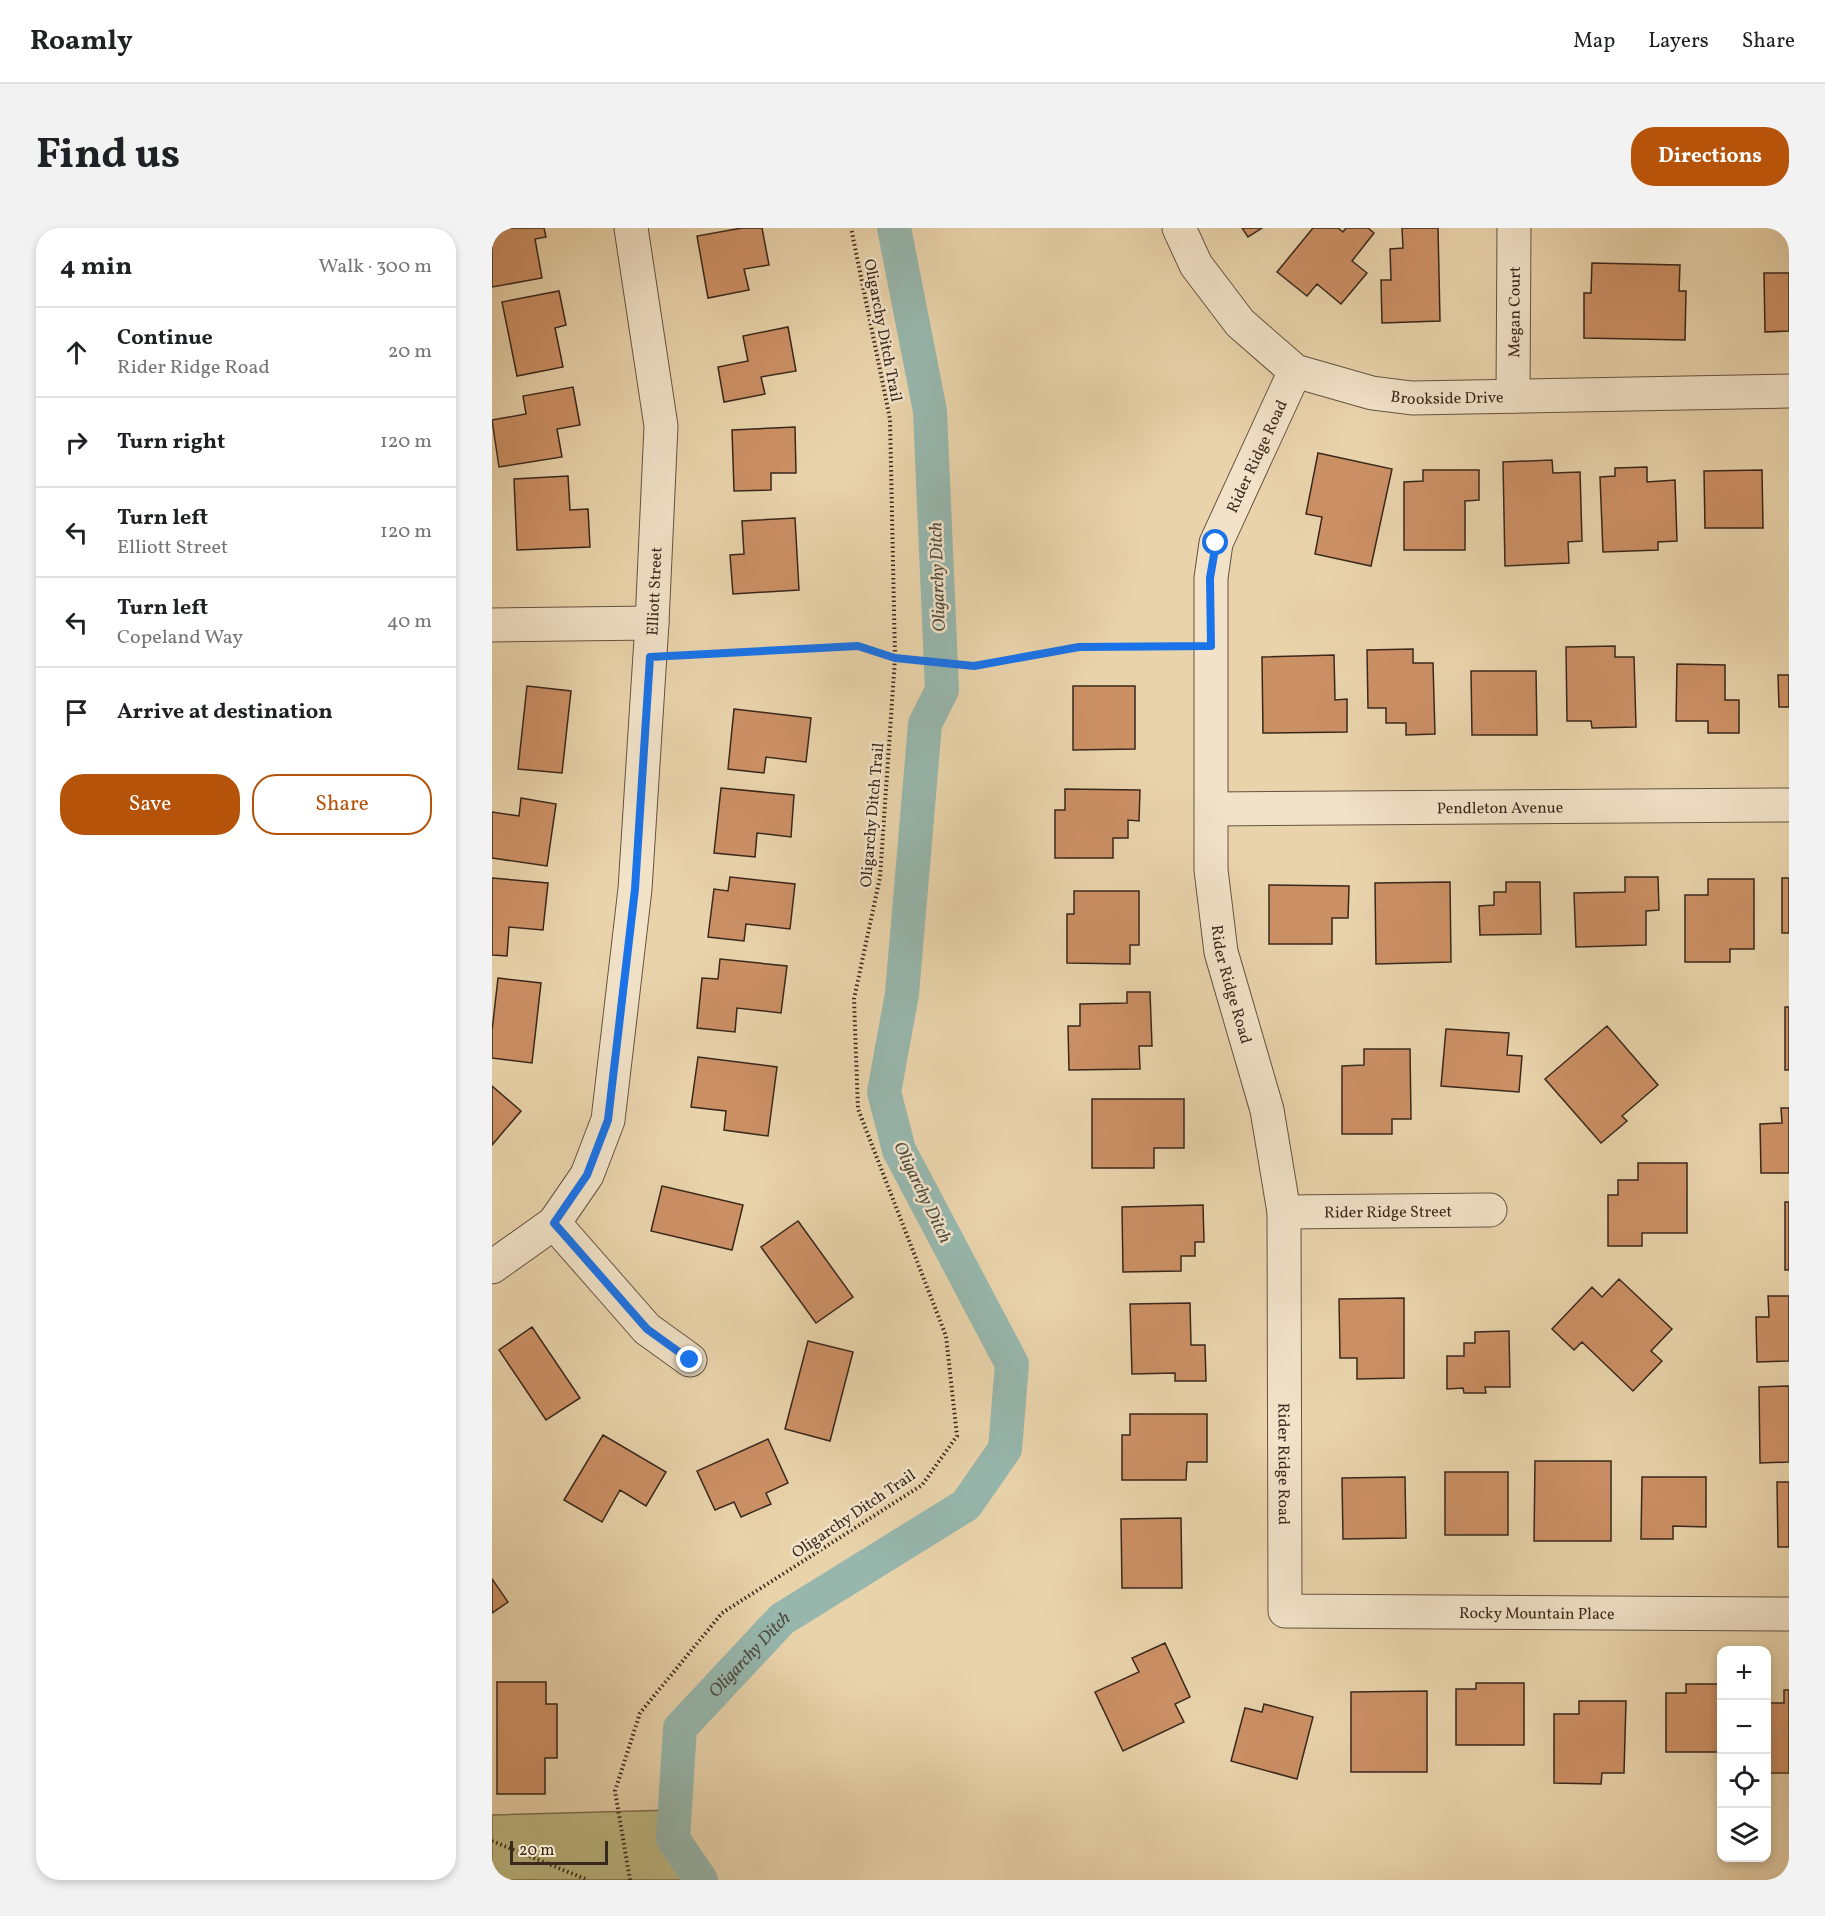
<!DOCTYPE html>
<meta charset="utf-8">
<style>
:root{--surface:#fff;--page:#f2f2f2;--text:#202124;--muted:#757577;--line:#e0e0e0;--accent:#b45309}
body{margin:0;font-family:Vollkorn,serif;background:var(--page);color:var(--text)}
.controls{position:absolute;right:18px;bottom:18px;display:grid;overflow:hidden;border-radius:12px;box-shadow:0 3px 9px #0003}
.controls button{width:54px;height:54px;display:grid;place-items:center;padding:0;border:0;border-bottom:2px solid var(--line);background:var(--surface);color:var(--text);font:30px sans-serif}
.scale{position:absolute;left:18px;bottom:15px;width:98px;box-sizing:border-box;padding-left:6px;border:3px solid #39281c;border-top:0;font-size:16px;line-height:21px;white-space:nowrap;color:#39281c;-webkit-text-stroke:4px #f1e2c8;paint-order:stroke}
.stop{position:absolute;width:18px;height:18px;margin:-14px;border:4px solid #1a73e8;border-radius:50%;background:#fff}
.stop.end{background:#1a73e8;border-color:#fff;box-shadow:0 2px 6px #0008}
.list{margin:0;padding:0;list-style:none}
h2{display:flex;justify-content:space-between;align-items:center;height:78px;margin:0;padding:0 24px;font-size:26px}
h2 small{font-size:20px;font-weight:400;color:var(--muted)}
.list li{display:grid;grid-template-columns:39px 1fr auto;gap:18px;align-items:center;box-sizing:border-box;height:90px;padding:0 24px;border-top:2px solid var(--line)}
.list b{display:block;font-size:22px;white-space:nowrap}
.list p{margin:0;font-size:20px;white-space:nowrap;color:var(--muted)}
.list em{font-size:20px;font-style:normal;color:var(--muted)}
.actions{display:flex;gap:12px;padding:18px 24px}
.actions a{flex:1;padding:14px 0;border:2px solid var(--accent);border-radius:24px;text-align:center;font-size:21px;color:var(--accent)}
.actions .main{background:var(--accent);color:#fff}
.icon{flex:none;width:33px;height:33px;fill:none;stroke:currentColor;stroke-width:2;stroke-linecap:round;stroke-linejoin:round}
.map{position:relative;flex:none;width:1297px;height:1652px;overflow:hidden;border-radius:24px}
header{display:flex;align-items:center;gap:36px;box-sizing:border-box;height:84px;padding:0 30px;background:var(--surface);border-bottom:2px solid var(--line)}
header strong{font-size:28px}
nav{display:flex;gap:33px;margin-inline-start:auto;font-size:21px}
.intro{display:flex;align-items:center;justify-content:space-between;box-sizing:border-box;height:144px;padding:0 36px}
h1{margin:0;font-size:42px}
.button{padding:15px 27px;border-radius:24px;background:var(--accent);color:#fff;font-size:21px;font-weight:700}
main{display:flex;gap:36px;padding:0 36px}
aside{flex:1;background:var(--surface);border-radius:24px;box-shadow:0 3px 9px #0003}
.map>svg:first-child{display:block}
.green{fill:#beba84;stroke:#7c7150;stroke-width:1.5}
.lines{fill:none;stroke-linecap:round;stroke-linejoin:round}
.canal{stroke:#97b7ad;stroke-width:34}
.building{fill:#cc9065;stroke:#39281c;stroke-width:1.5}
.minor-casing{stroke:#655340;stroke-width:35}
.path{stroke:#39281c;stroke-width:4;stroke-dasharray:1.5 3;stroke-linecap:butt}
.minor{stroke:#f1e2c8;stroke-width:33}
.route{stroke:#1a73e8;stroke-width:8}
.labels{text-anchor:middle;stroke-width:5;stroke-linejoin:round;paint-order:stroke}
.street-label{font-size:16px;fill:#39281c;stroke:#f1e2c8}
.water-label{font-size:18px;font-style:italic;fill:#504c40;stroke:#f1e2c8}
</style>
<header>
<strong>Roamly</strong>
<nav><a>Map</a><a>Layers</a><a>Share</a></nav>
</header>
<div class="intro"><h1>Find us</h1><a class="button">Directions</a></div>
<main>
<aside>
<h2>4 min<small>Walk · 300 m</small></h2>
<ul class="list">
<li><svg class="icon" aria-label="ahead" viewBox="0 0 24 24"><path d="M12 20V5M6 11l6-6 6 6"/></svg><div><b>Continue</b><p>Rider Ridge Road</p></div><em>20 m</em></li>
<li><svg class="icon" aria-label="right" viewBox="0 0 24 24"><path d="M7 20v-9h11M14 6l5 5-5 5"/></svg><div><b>Turn right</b></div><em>120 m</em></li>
<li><svg class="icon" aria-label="left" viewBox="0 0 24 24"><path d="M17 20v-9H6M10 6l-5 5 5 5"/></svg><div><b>Turn left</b><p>Elliott Street</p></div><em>120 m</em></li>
<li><svg class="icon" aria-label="left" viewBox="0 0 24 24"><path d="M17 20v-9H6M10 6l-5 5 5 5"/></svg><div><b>Turn left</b><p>Copeland Way</p></div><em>40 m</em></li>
<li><svg class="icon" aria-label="arrive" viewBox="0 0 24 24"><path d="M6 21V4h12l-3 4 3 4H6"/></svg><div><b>Arrive at destination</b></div></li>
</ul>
<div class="actions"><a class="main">Save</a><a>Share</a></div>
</aside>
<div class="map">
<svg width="1297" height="1652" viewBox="0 0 1297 1652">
<rect width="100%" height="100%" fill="#e9d3ab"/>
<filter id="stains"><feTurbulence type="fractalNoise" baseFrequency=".00333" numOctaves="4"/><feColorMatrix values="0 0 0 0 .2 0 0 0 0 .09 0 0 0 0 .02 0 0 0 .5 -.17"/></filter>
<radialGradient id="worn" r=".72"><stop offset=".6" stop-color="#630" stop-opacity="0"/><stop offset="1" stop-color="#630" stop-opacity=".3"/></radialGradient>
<path class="green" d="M182,1582L181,1611L209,1652H0V1587Z"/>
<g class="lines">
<path class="canal" id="s1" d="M209,1652L181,1611L188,1500L290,1391L474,1277L513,1221L520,1136L407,922L392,864L410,766L433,496L450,462L438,183L402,0"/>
</g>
<path class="building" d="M0,0H52L54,9L43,11L50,50L0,59Z
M250,0H270L277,37L252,41L257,62L216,70L205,8Z
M750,0H770L756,9Z
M821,0H846L851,4L854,0H876L882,5L860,33L875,45L849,76L825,56L815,68L785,44Z
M910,0H946L948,93L890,95L889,52H899L898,21L911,20Z
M1100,35L1188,37L1187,63H1194L1193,112L1092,110V65H1099Z
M1272,45H1297V103L1273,104Z
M67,63L74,97L63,100L71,139L25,148L10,74Z
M296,99L304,143L269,149L273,166L232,174L226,139L256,133L251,108Z
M81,159L88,197L65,201L70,229L7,239L0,192L34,186L31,168Z
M303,199L304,245H279V262L242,263L240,202Z
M826,225L900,241L879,338L823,326L830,289L814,286Z
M1060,232L1061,245L1088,244L1090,313L1076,314L1077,335L1013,338L1011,234Z
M1155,239V254L1183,252L1185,313L1166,314V322L1111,324L1108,249L1123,248V240Z
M931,242H987V272L973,273V322H912V254L931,253Z
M1270,242L1271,300H1213L1212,243Z
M76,248L78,282L96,281L98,319L25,322L22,251Z
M303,290L307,362L241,366L238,327L252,326L250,293Z
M1123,418V429H1142L1144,499L1100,500L1099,493H1075L1074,419Z
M921,421V435H941L943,506L914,507V495H894V480H876L875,422Z
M842,427L843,472L855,471V504L771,505L770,429Z
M1185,436L1233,437V472H1247V505H1216V493H1184Z
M979,443H1044L1045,507H980Z
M1286,447H1297V479H1287Z
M35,458L79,463L70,545L26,541Z
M581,458H643V521L581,522Z
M242,481L319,490L314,534L274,529L272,545L236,541Z
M229,560L302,567L299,609L265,605L263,629L222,625Z
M573,561L648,562L647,593L636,592V610H621V630H563V582H573Z
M29,570L64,576L55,638L0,630V584L27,588Z
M238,649L303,656L298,701L254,696L252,713L216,709L222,661L236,663Z
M1133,649H1166L1167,682L1154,683V717L1084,719L1082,665L1133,664Z
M0,650L56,655L51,702L17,699L15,728L0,727Z
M1290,650H1297V705H1290Z
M1216,651H1262V721H1238V734H1193V667H1216Z
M958,654L959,734L884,736L883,655Z
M1014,654H1048L1049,706L988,707L987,678L1002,677V664H1014Z
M777,657L857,658L856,690H840V716H777Z
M582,663H647V717H638V736L575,735V686H582Z
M228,731L295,738L289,785L245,780L243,804L205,800L210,750L226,751Z
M6,750L49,755L40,835L0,830V803Z
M635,764H658L660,818H647L648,841L577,842L576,798H588V776L635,775Z
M1293,779H1297V842H1293Z
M1115,798L1166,857L1130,888L1135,893L1109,915L1053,851Z
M954,801L1017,805L1015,827L1030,828L1027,864L949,858Z
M872,821H918L919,891H900V906H850V838L872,837Z
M206,829L285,839L276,908L232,902L234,883L199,879Z
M0,858L29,883L0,917Z
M600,871H692V920H662V940H600Z
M1289,880H1297V945H1269L1268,896L1290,895Z
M1146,935H1195V1005H1150V1018H1116V967H1126V952H1146Z
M170,958L251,977L240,1022L159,1003Z
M1293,974H1297V1042H1293Z
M711,977L712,1014H703V1028H689V1043L631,1044L630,979Z
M306,993L361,1069L324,1095L269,1019Z
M1127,1051L1180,1101L1159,1123L1170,1133L1141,1163L1090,1114L1082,1122L1060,1101L1100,1059L1110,1069Z
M1276,1068H1297V1133L1265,1134L1264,1089H1277Z
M912,1070V1150L865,1151V1130H848L847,1071Z
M698,1075L699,1117H713L714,1153H683V1145L640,1146L638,1076Z
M40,1099L88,1170L54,1192L7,1122Z
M1017,1103L1018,1159H993L994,1165H972L971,1160L955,1161V1128H972V1115H983V1104Z
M316,1113L361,1124L338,1213L293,1201Z
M1297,1158V1234L1268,1235L1267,1159Z
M638,1186H715V1234H695L694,1252H630V1207H638Z
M111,1207L174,1244L154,1278L128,1262L110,1294L72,1272Z
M276,1211L296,1255L274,1265L279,1276L249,1289L242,1274L223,1282L205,1243Z
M1043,1233H1119V1313H1042Z
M953,1244H1016V1307H953Z
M913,1249L914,1310L851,1311L850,1250Z
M1150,1249H1214V1299L1181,1298V1311H1149Z
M1285,1254H1297V1319H1286Z
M689,1290L690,1360H630L629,1291Z
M0,1351L16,1374L0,1385Z
M673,1415L698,1469L683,1476L692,1494L631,1523L603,1464L647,1444L640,1430Z
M5,1454H54V1476H65V1530H53V1566H5Z
M984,1455H1032V1517H964V1461H984Z
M1194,1456H1230V1524H1174V1465H1194Z
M1292,1462H1297V1545H1274V1475H1292Z
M935,1463V1544H859V1464Z
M1087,1473H1134L1132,1545H1110L1109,1556L1062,1555V1486H1087Z
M772,1476L821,1489L805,1551L739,1533L753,1480L770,1484Z"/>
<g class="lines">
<defs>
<g id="minor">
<path id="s2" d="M687,0L704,37L748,95L803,143L880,165L920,170L1297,163"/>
<path id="s3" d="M803,143L724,315L719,350V642L729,724L775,882L792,984L793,1383L1297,1386"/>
<path id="s4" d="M1021,168L1022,0"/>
<path d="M0,397L160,395"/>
<path id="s5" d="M720,581L1297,577"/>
<path id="s6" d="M792,984L998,982"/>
<path d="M62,995L155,1101L198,1132"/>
<path id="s7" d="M0,1039L62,995L95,947L116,892L143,661L160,395L169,198L139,0"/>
</g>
</defs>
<use href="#minor" class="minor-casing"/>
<path class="path" d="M191,427L366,418L403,430L482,438L587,419H687
M0,1613L96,1652
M138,1652L123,1563L148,1485L230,1385L430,1257L465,1208L454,1108L366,881L362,771L388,649L403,430L398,191L359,0"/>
<use href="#minor" class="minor"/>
</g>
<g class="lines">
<path class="route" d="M198,1132L155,1101L62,995L95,947L116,892L143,661L158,429L366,418L403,430L482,438L587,419L719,418L718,350L724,315"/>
</g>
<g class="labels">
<g class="street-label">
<text dy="6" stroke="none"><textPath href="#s4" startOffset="84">Megan Court</textPath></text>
<text transform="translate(392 102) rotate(79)" y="6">Oligarchy Ditch Trail</text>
<text dy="6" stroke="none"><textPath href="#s2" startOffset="342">Brookside Drive</textPath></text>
<text transform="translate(764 228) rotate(-65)" y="6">Rider Ridge Road</text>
<text dy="6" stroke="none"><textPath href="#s7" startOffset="724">Elliott Street</textPath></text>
<text dy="6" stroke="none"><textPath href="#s5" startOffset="288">Pendleton Avenue</textPath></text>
<text transform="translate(379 587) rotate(-85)" y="6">Oligarchy Ditch Trail</text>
<text dy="6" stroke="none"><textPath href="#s3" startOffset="633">Rider Ridge Road</textPath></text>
<text dy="6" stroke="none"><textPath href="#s6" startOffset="104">Rider Ridge Street</textPath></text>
<text dy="6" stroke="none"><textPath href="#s3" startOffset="1119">Rider Ridge Road</textPath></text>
<text transform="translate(361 1285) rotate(-34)" y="6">Oligarchy Ditch Trail</text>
<text dy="6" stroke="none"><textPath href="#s3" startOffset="1518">Rocky Mountain Place</textPath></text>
</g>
<g class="water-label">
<text transform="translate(445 349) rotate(-92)" y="6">Oligarchy Ditch</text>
<text transform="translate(431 964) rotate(64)" y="6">Oligarchy Ditch</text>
<text dy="6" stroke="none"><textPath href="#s1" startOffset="262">Oligarchy Ditch</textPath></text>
</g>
</g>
<rect width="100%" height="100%" filter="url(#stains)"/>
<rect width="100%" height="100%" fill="url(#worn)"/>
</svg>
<div class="controls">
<button>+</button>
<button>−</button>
<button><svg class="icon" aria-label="locate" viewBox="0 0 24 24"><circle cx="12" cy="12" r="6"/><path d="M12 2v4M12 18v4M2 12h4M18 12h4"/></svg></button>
<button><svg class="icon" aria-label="layers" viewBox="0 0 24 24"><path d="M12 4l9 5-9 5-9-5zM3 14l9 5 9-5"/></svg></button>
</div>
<div class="scale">20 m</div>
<div class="stop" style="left:724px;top:315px"></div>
<div class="stop end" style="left:198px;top:1132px"></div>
</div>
</main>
